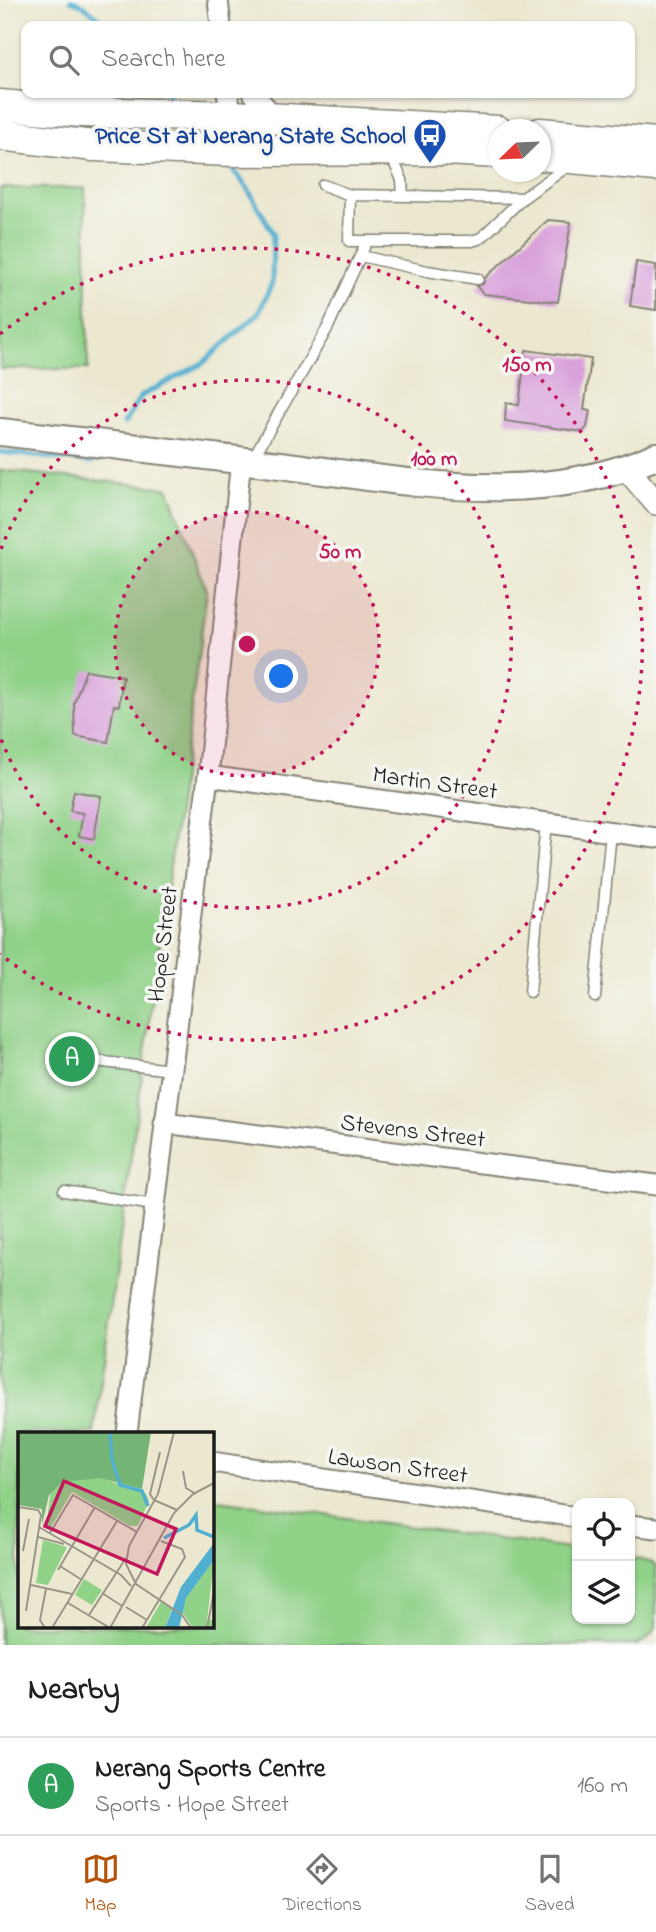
<!DOCTYPE html>
<meta charset="utf-8">
<style>
:root{--surface:#fff;--page:#f6f6f6;--text:#202124;--muted:#757577;--line:#e0e0e0;--accent:#b45309}
body{margin:0;font-family:"Indie Flower",sans-serif;background:var(--page);color:var(--text)}
.controls{position:absolute;right:21px;bottom:21px;display:grid;overflow:hidden;border-radius:14px;box-shadow:0 2px 5px #0004}
.controls button{width:63px;height:63px;display:grid;place-items:center;padding:0;border:0;border-bottom:2px solid var(--line);background:var(--surface);color:var(--text);font:35px sans-serif}
.compass{position:absolute;left:488px;top:119px;width:63px;height:63px;border-radius:50%;background:var(--surface);box-shadow:0 2px 5px #0004;rotate:247deg}
.you{position:absolute;left:282px;top:677px;width:24px;height:24px;margin:-18px;border:5px solid #fff;border-radius:50%;background:#1a73e8;box-shadow:0 0 0 10px #1a73e833}
.badge{display:grid;place-items:center;width:46px;height:46px;border-radius:50%;background:var(--accent);color:#fff;font-size:23px;font-weight:700}
.pin{position:absolute;translate:-50% -50%;border:4px solid #fff;box-shadow:0 2px 7px #0006}
.list{margin:0;padding:0;list-style:none}
h2{display:flex;justify-content:space-between;align-items:center;height:91px;margin:0;padding:0 28px;font-size:30px}
h2 small{font-size:23px;font-weight:400;color:var(--muted)}
.list li{display:grid;grid-template-columns:46px 1fr auto;gap:21px;align-items:center;box-sizing:border-box;height:98px;padding:0 28px;border-top:2px solid var(--line)}
.list b{display:block;font-size:26px;white-space:nowrap}
.list p{margin:0;font-size:23px;white-space:nowrap;color:var(--muted)}
.list em{font-size:23px;font-style:normal;color:var(--muted)}
.icon{flex:none;width:38px;height:38px;fill:none;stroke:currentColor;stroke-width:2;stroke-linecap:round;stroke-linejoin:round}
.map{position:relative;flex:none;width:656px;height:1645px;overflow:hidden}
.search{position:absolute;background:var(--surface);box-shadow:0 2px 5px #0004;left:21px;right:21px;top:21px;height:77px;display:flex;align-items:center;gap:18px;box-sizing:border-box;padding:0 24px;border-radius:14px;color:var(--muted);font-size:26px}
.sheet{height:189px;background:var(--surface)}
nav{display:flex;justify-content:space-around;align-items:center;box-sizing:border-box;height:98px;border-top:2px solid var(--line);background:var(--surface);font-size:19px;color:var(--muted)}
nav a{display:grid;justify-items:center;gap:4px}
nav .on{color:var(--accent)}
.map>svg:first-child{display:block}
.green{fill:#91d289;stroke:#567752;stroke-width:2}
.lines{fill:none;stroke-linecap:round;stroke-linejoin:round}
.stream{stroke:#51b0d0;stroke-width:5}
.building{fill:#d9a2db}
.service-casing{stroke:#848276;stroke-width:13}
.minor-casing{stroke:#848276;stroke-width:23}
.tertiary-casing{stroke:#848276;stroke-width:26}
.secondary-casing{stroke:#848276;stroke-width:30}
.primary-casing{stroke:#848276;stroke-width:33}
.service{stroke:#fff;stroke-width:10}
.minor{stroke:#fff;stroke-width:19}
.tertiary{stroke:#fff;stroke-width:23}
.secondary{stroke:#fff;stroke-width:26}
.primary{stroke:#fff;stroke-width:30}
.ring{fill:none;stroke:#c2185b;stroke-width:3.5;stroke-dasharray:3.5 7}
.labels{text-anchor:middle;stroke-width:7;stroke-linejoin:round;paint-order:stroke}
.transit-label{font-size:24px;font-weight:bold;fill:#164399;stroke:#f6f6f2;text-anchor:end}
.street-label{font-size:24px;fill:#1c1c1c;stroke:#f6f6f2}
.inset-river{fill:none;stroke:#51b0d0;stroke-width:3.5}
.inset-road{fill:none;stroke:#999688;stroke-width:2}
.view{fill:#c2185b;fill-opacity:0.15;stroke:#c2185b;stroke-width:3.5}
.inset-edge{fill:none;stroke:#1c1c1c;stroke-width:3.5}
.centre{fill:#c2185b;stroke:#f6f6f2;stroke-width:3.5}
.ring-label{font-size:21px;text-anchor:middle;font-weight:bold;fill:#c2185b;stroke:#f6f6f2;stroke-width:7;stroke-linejoin:round;paint-order:stroke}
</style>
<div class="map">
<svg width="656" height="1645" viewBox="0 0 656 1645">
<rect width="100%" height="100%" fill="#f6f6f2"/>
<filter id="ink" filterUnits="userSpaceOnUse"><feTurbulence type="fractalNoise" baseFrequency=".0143" numOctaves="2"/><feDisplacementMap in="SourceGraphic" scale="14" xChannelSelector="R" yChannelSelector="G"/><feConvolveMatrix kernelMatrix="1 2 1 2 8 2 1 2 1" color-interpolation-filters="sRGB"/></filter>
<filter id="wash" filterUnits="userSpaceOnUse"><feTurbulence type="fractalNoise" baseFrequency=".00686" numOctaves="4" result="noise"/><feDisplacementMap in="SourceGraphic" scale="28" xChannelSelector="R" yChannelSelector="G"/><feGaussianBlur stdDeviation="1.57" result="paint"/><feColorMatrix in="noise" values="0 0 0 0 0 0 0 0 0 0 0 0 0 0 0 0 0 1.4 0 .05"/><feComposite in="paint" operator="in"/></filter>
<g filter="url(#wash)">
<rect width="100%" height="100%" fill="#ece8d0"/>
<path class="green" d="M0,188H85L88,369H0Z
M0,470L168,488L207,591L94,1433H19V1626H212V1499L577,1550V1619H630V1557L652,1563L656,1567V1628L647,1640L636,1645H0Z"/>
<g class="lines">
<path class="stream" d="M71,0L83,5L109,26
M167,93L171,97
M124,424L141,396L203,363L258,314L272,283L273,233L248,189L230,166
M0,452L89,462L102,459"/>
</g>
<g id="blocks">
<path class="building" d="M548,220L571,222L558,302L484,294L476,286L483,284L485,278Z
M636,262L656,265V310L630,306Z
M526,350L591,359L584,410L590,411L587,427L583,432L505,421L506,403L519,405Z
M86,670L123,676L119,706L114,705L108,742L75,736L74,703Z
M74,791L101,796L94,839L79,836L83,813L70,811Z"/>
</g>
</g>
<g filter="url(#ink)">
<use href="#blocks" fill-opacity="0" stroke="#848276" stroke-width="2"/>
<g class="lines">
<defs>
<path id="service" d="M390,153L402,180L403,196
M323,185L350,195L523,198
M350,195L349,241H472L481,238L523,198L568,166
M361,256L427,271L478,279
M253,458L328,327L367,241
M530,992L546,823
M595,997L611,832
M87,1060L171,1070
M64,1191L154,1205"/>
<path id="minor" d="M218,0L221,26
M227,93L233,116
M253,93L269,111L280,117
M208,776L656,838
M164,1123L656,1185
M127,1433L208,776L241,460
M212,1462L577,1517
M630,1525L656,1528"/>
<path id="tertiary" d="M627,469L656,503"/>
<path id="secondary" d="M0,432C93,442 186,454 280,465C406,481 535,510 656,456"/>
<path id="primary" d="M0,105L81,112L233,116L498,131
M540,133L656,143
M0,135L94,146L234,151L446,150L498,153
M540,155L656,166"/>
</defs>
<use href="#service" class="service-casing"/>
<use href="#minor" class="minor-casing"/>
<use href="#tertiary" class="tertiary-casing"/>
<use href="#secondary" class="secondary-casing"/>
<use href="#primary" class="primary-casing"/>
<use href="#service" class="service"/>
<use href="#minor" class="minor"/>
<use href="#tertiary" class="tertiary"/>
<use href="#secondary" class="secondary"/>
<use href="#primary" class="primary"/>
</g>
</g>
<circle cx="247" cy="644" r="132" fill="#c2185b" fill-opacity=".12"/>
<g class="ring">
<circle cx="247" cy="644" r="132"/>
<path d="M1 549A264 264 0 1 1 1 739"/>
<path d="M0 334A396 396 0 1 1 0 954"/>
</g>
<defs>
<symbol id="bus-pin" viewBox="-11 -11 22 30"><path d="M0 17L-7.5 6A9.5 9.5 0 1 1 7.5 6Z" fill="#1a4fb4" stroke="#f6f6f2"/><path d="M-5-6H5V4H4V6H2V4H-2V6H-4V4H-5ZM-3.5-4V0h7V-4ZM-3.5 1.2v1.5H-2V1.2ZM2 1.2v1.5H3.5V1.2Z" fill="#fff"/></symbol>
</defs>
<g fill-rule="evenodd">
<use href="#bus-pin" x="411" y="116" width="38" height="52"/>
</g>
<g class="labels">
<g class="transit-label">
<text x="406" y="143">Price St at Nerang State School</text>
</g>
<g class="street-label">
<text transform="translate(435 782) rotate(8)" y="8">Martin Street</text>
<text transform="translate(162 944) rotate(-83)" y="8">Hope Street</text>
<text transform="translate(413 1130) rotate(7)" y="8">Stevens Street</text>
<text transform="translate(398 1465) rotate(8)" y="8">Lawson Street</text>
</g>
</g>
<g transform="translate(18 1432)">
<rect width="196" height="196" fill="#ece8d0"/>
<path d="M81,45L128,62L131,69L120,94H112L54,60L33,95H28L34,50ZM25,108L49,115L30,153L18,151ZM196,128L189,189L196,187V196H175L164,180L168,166ZM66,147L84,158L74,173L57,163ZM143,170L154,176L147,196H128Z" fill="#91d289"/>
<path d="M0,0H133L124,57L82,46L44,50L31,63L24,93V77L0,73Z" fill="#74b475"/>
<path d="M196,111V128L168,166L161,196H147L163,155Z" fill="#51b0d0"/>
<path class="inset-river" d="M92,0L94,28L102,53L124,59L130,74M146,106L171,93L178,83L179,98L196,105"/>
<path class="inset-road" d="M156,0L140,62L111,114L108,132L118,152L164,183L173,196M165,39L168,56L178,62M136,68L132,62L142,20M136,68L159,78M0,75L20,78L23,83L8,179M21,95L103,143L113,154M32,101L55,63L119,100M20,105L46,112M5,119L11,87M42,134L64,148M40,138L77,75M13,153L54,162M84,161L104,174M50,171L92,196M108,175L129,188M71,183L108,126M27,196L22,188L28,157M34,196L99,89M92,196L156,81L175,62L196,51M124,196L167,125L164,117L143,109M189,196L196,160"/>
<path class="view" d="M46,49L158,97L139,142L27,94Z"/>
<rect width="196" height="196" class="inset-edge"/>
</g>
<circle cx="247" cy="644" r="10" class="centre"/>
<g class="ring-label">
<text x="527" y="371">150 m</text>
<text x="434" y="465">100 m</text>
<text x="340" y="558">50 m</text>
</g>
</svg>
<div class="controls">
<button><svg class="icon" aria-label="locate" viewBox="0 0 24 24"><circle cx="12" cy="12" r="6"/><path d="M12 2v4M12 18v4M2 12h4M18 12h4"/></svg></button>
<button><svg class="icon" aria-label="layers" viewBox="0 0 24 24"><path d="M12 4l9 5-9 5-9-5zM3 14l9 5 9-5"/></svg></button>
</div>
<svg class="compass" viewBox="-18 -18 36 36"><path d="M0-13l5 13h-10z" fill="#e53935"/><path d="M0 13l5-13h-10z" fill="#757577"/></svg>
<div class="you"></div>
<div class="pin badge" style="left:72px;top:1059px;background:#2e9e5b">A</div>
<div class="search"><svg class="icon" aria-label="search" viewBox="0 0 24 24"><circle cx="10" cy="10" r="6"/><path d="M15 15l6 6"/></svg>Search here</div>
</div>
<section class="sheet">
<h2>Nearby<small></small></h2>
<ul class="list">
<li><span class="badge" style="background:#2e9e5b">A</span><div><b>Nerang Sports Centre</b><p>Sports · Hope Street</p></div><em>160 m</em></li>
</ul>
</section>
<nav>
<a class="on"><svg class="icon" aria-label="map" viewBox="0 0 24 24"><path d="M3 6l6-2 6 2 6-2v14l-6 2-6-2-6 2zM9 4v14M15 6v14"/></svg>Map</a>
<a><svg class="icon" aria-label="directions" viewBox="0 0 24 24"><path d="M12 3l9 9-9 9-9-9zM9 14v-3h6M13 9l2 2-2 2"/></svg>Directions</a>
<a><svg class="icon" aria-label="saved" viewBox="0 0 24 24"><path d="M7 4h10v16l-5-4-5 4z"/></svg>Saved</a>
</nav>
